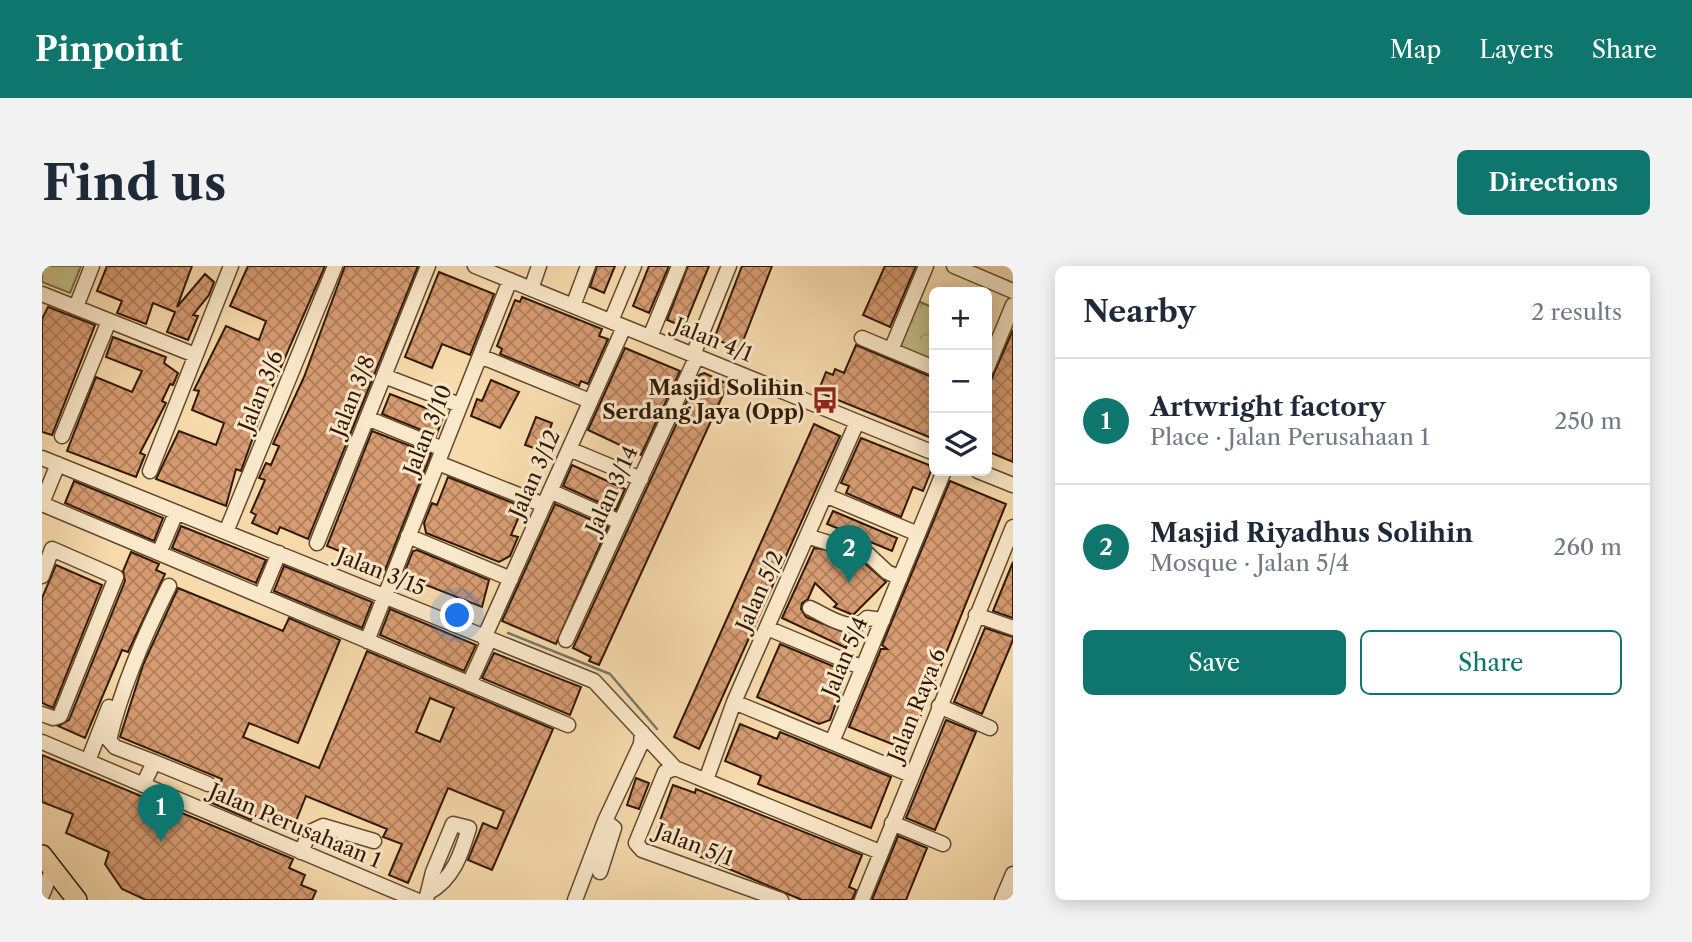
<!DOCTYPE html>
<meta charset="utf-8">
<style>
:root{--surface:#fff;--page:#f2f2f3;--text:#1f2937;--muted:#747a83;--line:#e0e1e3;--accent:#0f766e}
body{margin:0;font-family:"Libre Caslon Text",serif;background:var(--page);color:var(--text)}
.controls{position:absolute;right:21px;top:21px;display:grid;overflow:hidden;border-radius:10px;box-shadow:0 4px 18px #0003}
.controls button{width:63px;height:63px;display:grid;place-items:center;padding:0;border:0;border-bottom:2px solid var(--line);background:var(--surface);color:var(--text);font:35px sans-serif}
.you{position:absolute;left:416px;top:350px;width:24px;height:24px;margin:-18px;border:5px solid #fff;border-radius:50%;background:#1a73e8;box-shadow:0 0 0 10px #1a73e833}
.badge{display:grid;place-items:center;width:46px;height:46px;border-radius:50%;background:var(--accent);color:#fff;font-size:23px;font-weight:700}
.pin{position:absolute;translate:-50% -58px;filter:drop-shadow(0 2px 4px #0008)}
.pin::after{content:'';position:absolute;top:37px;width:24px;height:21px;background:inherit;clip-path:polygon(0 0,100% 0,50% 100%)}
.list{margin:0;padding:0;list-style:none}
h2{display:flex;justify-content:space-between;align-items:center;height:91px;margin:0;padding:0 28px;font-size:30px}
h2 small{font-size:23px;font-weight:400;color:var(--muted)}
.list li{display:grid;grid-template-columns:46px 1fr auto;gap:21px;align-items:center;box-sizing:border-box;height:126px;padding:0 28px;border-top:2px solid var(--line)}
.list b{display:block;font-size:26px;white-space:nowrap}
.list p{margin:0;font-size:23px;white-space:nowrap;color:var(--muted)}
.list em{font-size:23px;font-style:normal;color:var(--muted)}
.actions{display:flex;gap:14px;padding:21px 28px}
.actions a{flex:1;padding:16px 0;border:2px solid var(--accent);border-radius:10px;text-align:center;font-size:24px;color:var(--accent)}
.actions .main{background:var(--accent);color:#fff}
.icon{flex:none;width:38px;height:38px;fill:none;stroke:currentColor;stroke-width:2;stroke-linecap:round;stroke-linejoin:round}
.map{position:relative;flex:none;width:971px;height:634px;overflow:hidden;border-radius:10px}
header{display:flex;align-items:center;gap:42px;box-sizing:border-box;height:98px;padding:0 35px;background:var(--accent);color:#fff}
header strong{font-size:33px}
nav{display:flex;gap:38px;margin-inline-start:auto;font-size:24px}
.intro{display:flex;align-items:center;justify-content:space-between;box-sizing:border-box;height:168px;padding:0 42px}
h1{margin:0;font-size:49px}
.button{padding:18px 32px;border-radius:10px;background:var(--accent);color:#fff;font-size:24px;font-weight:700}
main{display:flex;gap:42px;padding:0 42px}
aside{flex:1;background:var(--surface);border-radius:10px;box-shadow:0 4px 18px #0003}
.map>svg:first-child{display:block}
.park{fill:url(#park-crowns);stroke:#7a6c45;stroke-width:2}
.pitch{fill:#c3be85;stroke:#7a6c45;stroke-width:2}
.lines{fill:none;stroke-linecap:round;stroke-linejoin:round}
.stream{stroke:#73796d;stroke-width:2.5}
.building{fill:url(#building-cross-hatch);stroke:#301905;stroke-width:2;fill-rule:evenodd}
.minor-casing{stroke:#624a2f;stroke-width:17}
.major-casing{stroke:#301905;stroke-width:22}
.minor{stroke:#fae8ca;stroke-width:14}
.major{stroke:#f7dbad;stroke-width:19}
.labels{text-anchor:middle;stroke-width:6;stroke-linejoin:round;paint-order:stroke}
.street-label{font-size:21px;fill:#301905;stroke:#fae8ca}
.poi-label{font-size:21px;font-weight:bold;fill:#301905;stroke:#fae8ca;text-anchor:end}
</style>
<header>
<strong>Pinpoint</strong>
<nav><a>Map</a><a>Layers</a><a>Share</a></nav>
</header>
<div class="intro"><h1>Find us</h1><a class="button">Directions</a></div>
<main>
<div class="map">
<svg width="971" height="634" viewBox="0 0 971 634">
<defs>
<pattern id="park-crowns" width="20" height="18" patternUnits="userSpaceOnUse" patternTransform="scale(1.75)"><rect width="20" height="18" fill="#c3be85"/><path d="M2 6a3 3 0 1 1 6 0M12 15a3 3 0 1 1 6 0" fill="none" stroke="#a8a371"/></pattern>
<pattern id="building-cross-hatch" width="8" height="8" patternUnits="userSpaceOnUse" patternTransform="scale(1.75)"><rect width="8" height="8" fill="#d79c72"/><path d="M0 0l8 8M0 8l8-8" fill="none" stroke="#af7e5c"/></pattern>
</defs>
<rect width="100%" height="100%" fill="#f7dbad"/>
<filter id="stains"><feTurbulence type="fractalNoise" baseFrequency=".00286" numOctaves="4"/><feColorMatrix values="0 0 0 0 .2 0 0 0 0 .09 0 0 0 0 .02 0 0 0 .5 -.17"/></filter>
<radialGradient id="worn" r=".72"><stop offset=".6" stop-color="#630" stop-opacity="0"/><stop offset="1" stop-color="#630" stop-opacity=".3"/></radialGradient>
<path class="park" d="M876,35L892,42V98L857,83Z"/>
<path class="pitch" d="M0,0H39L28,27L0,16Z"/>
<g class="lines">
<path class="stream" d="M466,367L568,408L615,463"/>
</g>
<path class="building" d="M65,0H150L135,41L163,8L172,16L167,29L151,49L156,50L146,74L125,66L133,46L111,37L104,58L75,47L80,35L55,25Z
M206,0H283L224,135L199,205L194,203L184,240L114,213L137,165L174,179L182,157L150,144L157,125L152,124L184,60L217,74L224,55L188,40Z
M303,0H376L266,273L238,261L235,268L210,257L214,249L209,246L223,214L217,212L224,197L229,199L237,180L231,178L262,111Z
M555,0H573L562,27L548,21Z
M607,0H627L607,47L591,40Z
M646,0H667L642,61L625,54Z
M700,0H730L698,83L672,73Z
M843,0H874L848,61L821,49Z
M397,6L452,28L428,89L400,78L390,102L363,91Z
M480,31L560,63L557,70L566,73L546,118L539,115L537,120L458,88L460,83L455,80L473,34L478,36Z
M6,41L53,59L10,169L0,166V53Z
M971,64V196L945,185V123Z
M71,71L124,91L122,97L136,107L131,119L128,118L120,135L124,137L98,187L103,189L94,211L25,185L54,111L90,126L100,105L64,91Z
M814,79L892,112V173L776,126L784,106L791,109L793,103L802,107Z
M583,82L638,105L599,189L546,164Z
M662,107L686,118L557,399L547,395L549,391L531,382L657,109Z
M449,114L477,126L458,162L429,150L435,133L440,135Z
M348,128L402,149L394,170L340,148Z
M494,151L510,157L500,185L483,179Z
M772,158L798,170L657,483L632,471Z
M330,165L389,188L343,304L285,280Z
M819,172L887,199L889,205L881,225L871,221L859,251L804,227L807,220L799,217Z
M530,199L583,223L574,244L521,220Z
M406,211L481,241L469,269L476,271L468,290L457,296L384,267L382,257L390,237L395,239Z
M32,215L121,252L112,275L23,237Z
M908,215L964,238L865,484L807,461L839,383H845L840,379Z
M513,238L566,261L514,378L460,355Z
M791,245L855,272L850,285L785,258Z
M139,260L224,294L214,317L130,282Z
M772,282L811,287L844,316L811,349L792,341L795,338L773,317L766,333L760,337L759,343L764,351L809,369L804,382L740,352Z
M375,284L447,314L440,341L361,310L371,285Z
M89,286L117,298L114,304L123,308L86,386L80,384L43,472L16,460L27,454L83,315L81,305Z
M971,296V352L951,345Z
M14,299L60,319L11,442L0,437V332Z
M242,300L330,336L320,362L232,325Z
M136,322L241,365L247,352L298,374L256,477L207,457L201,471L277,502L325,385L511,463L450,604L426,594L441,557L455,563L462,545L406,522L366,617L347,609L360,578L341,571L345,563L264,530L250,565L211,549L209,554L170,537L180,513L78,471L101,399ZM388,432L412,442L398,476L374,466Z
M348,343L434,379L422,405L338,369Z
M943,362L971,371V374L940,448L912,436Z
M738,378L805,406L788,454L777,458L715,431Z
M452,387L539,421L528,449L440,412Z
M904,454L934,466L893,564L864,552Z
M698,458L735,473L738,466L849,511L829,562L716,518L719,510L683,495Z
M0,489L251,593L247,602L263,609L259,619L274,625L270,634H104L80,623L63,598L67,586L24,567L31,548L0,536Z
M594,512L607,517L597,543L585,539Z
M631,519L653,527L654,523L820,589L807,621L814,624L810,634H760L612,571Z
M856,570L885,582L866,629L864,634H830Z"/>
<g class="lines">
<defs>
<path id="minor" d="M433,0L892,187
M912,0L971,25
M489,23L497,0
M0,28L153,89
M531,40L546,0
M34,41L50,0
M569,55L592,0
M608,71L637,0
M820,72L892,102
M849,84L884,0
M651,89L687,0
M438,90L548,135
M945,102L971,39
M342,110L418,139
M325,152L401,183
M20,170L67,55
M527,183L599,213
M0,192L552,415L633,502L838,586
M396,197L502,239
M108,205L189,0
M936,205L971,219
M508,225L578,256
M783,229L876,268
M0,237L16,198
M0,238L526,459
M184,266L293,0
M366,270L469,313
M765,270L787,277L815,278L845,306L858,312
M275,277L386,0
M117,287L134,247
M0,310L10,283L74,311L18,450L11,452L0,448
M219,330L237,287
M768,342C785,350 810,369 825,352L841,354
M934,349L971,362
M725,362L821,402
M442,372L582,61
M524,374L655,90
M325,375L468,14
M427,418L447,374
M692,436L869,509
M897,440L948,462
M0,476L374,634
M790,476L902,205
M46,495L67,441
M112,496L73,481L67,474C80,420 102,370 127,320
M633,502L623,506L594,577L600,584L739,634
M664,514L692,436L815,156
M101,519L112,496L166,518
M850,557L901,578
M259,586L268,566L281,560L332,575
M558,606L572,562L563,555
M0,629L11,602
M384,634L391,606L411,558L427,562C419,589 411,613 386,627
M533,634L563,555L599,478L600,466
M820,634L971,261
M960,634L971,608"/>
<path id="major" d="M0,589L35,634"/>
</defs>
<use href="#minor" class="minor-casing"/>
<use href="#major" class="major-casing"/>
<use href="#minor" class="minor"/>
<use href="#major" class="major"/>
</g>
<defs>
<symbol id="bus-bare" viewBox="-9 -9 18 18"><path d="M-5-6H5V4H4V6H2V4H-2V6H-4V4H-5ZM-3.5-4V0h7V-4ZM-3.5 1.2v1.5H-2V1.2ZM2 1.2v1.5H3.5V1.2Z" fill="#8f2418" stroke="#fae8ca" stroke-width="2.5" paint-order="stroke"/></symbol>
</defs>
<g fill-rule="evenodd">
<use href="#bus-bare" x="764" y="115" width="38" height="38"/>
</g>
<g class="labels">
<g class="street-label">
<text transform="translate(671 74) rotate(22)" y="7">Jalan 4/1</text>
<text transform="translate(219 125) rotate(-68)" y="7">Jalan 3/6</text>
<text transform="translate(311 130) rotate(-68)" y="7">Jalan 3/8</text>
<text transform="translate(386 164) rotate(-68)" y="7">Jalan 3/10</text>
<text transform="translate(493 208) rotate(-66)" y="7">Jalan 3/12</text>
<text transform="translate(570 224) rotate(-65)" y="7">Jalan 3/14</text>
<text transform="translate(339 306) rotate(22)" y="7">Jalan 3/15</text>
<text transform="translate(718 325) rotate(-66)" y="7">Jalan 5/2</text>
<text transform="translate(803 391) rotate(-67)" y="7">Jalan 5/4</text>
<text transform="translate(875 439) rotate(-68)" y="7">Jalan Raya 6</text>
<text transform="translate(253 560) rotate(23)" y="7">Jalan Perusahaan 1</text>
<text transform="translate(652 579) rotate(21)" y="7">Jalan 5/1</text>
</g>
<g class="poi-label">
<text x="762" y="129">Masjid Solihin<tspan x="762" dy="24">Serdang Jaya (Opp)</tspan></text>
</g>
</g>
<rect width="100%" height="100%" filter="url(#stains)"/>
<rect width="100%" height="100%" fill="url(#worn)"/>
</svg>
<div class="controls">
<button>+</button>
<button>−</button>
<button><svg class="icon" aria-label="layers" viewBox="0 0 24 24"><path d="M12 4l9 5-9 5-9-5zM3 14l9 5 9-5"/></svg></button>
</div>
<div class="you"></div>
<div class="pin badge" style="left:119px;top:576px">1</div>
<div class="pin badge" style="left:807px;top:317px">2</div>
</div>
<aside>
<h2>Nearby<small>2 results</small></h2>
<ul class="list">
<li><span class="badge">1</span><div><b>Artwright factory</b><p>Place · Jalan Perusahaan 1</p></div><em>250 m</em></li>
<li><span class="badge">2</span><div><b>Masjid Riyadhus Solihin</b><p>Mosque · Jalan 5/4</p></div><em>260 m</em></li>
</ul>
<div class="actions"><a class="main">Save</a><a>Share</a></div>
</aside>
</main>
